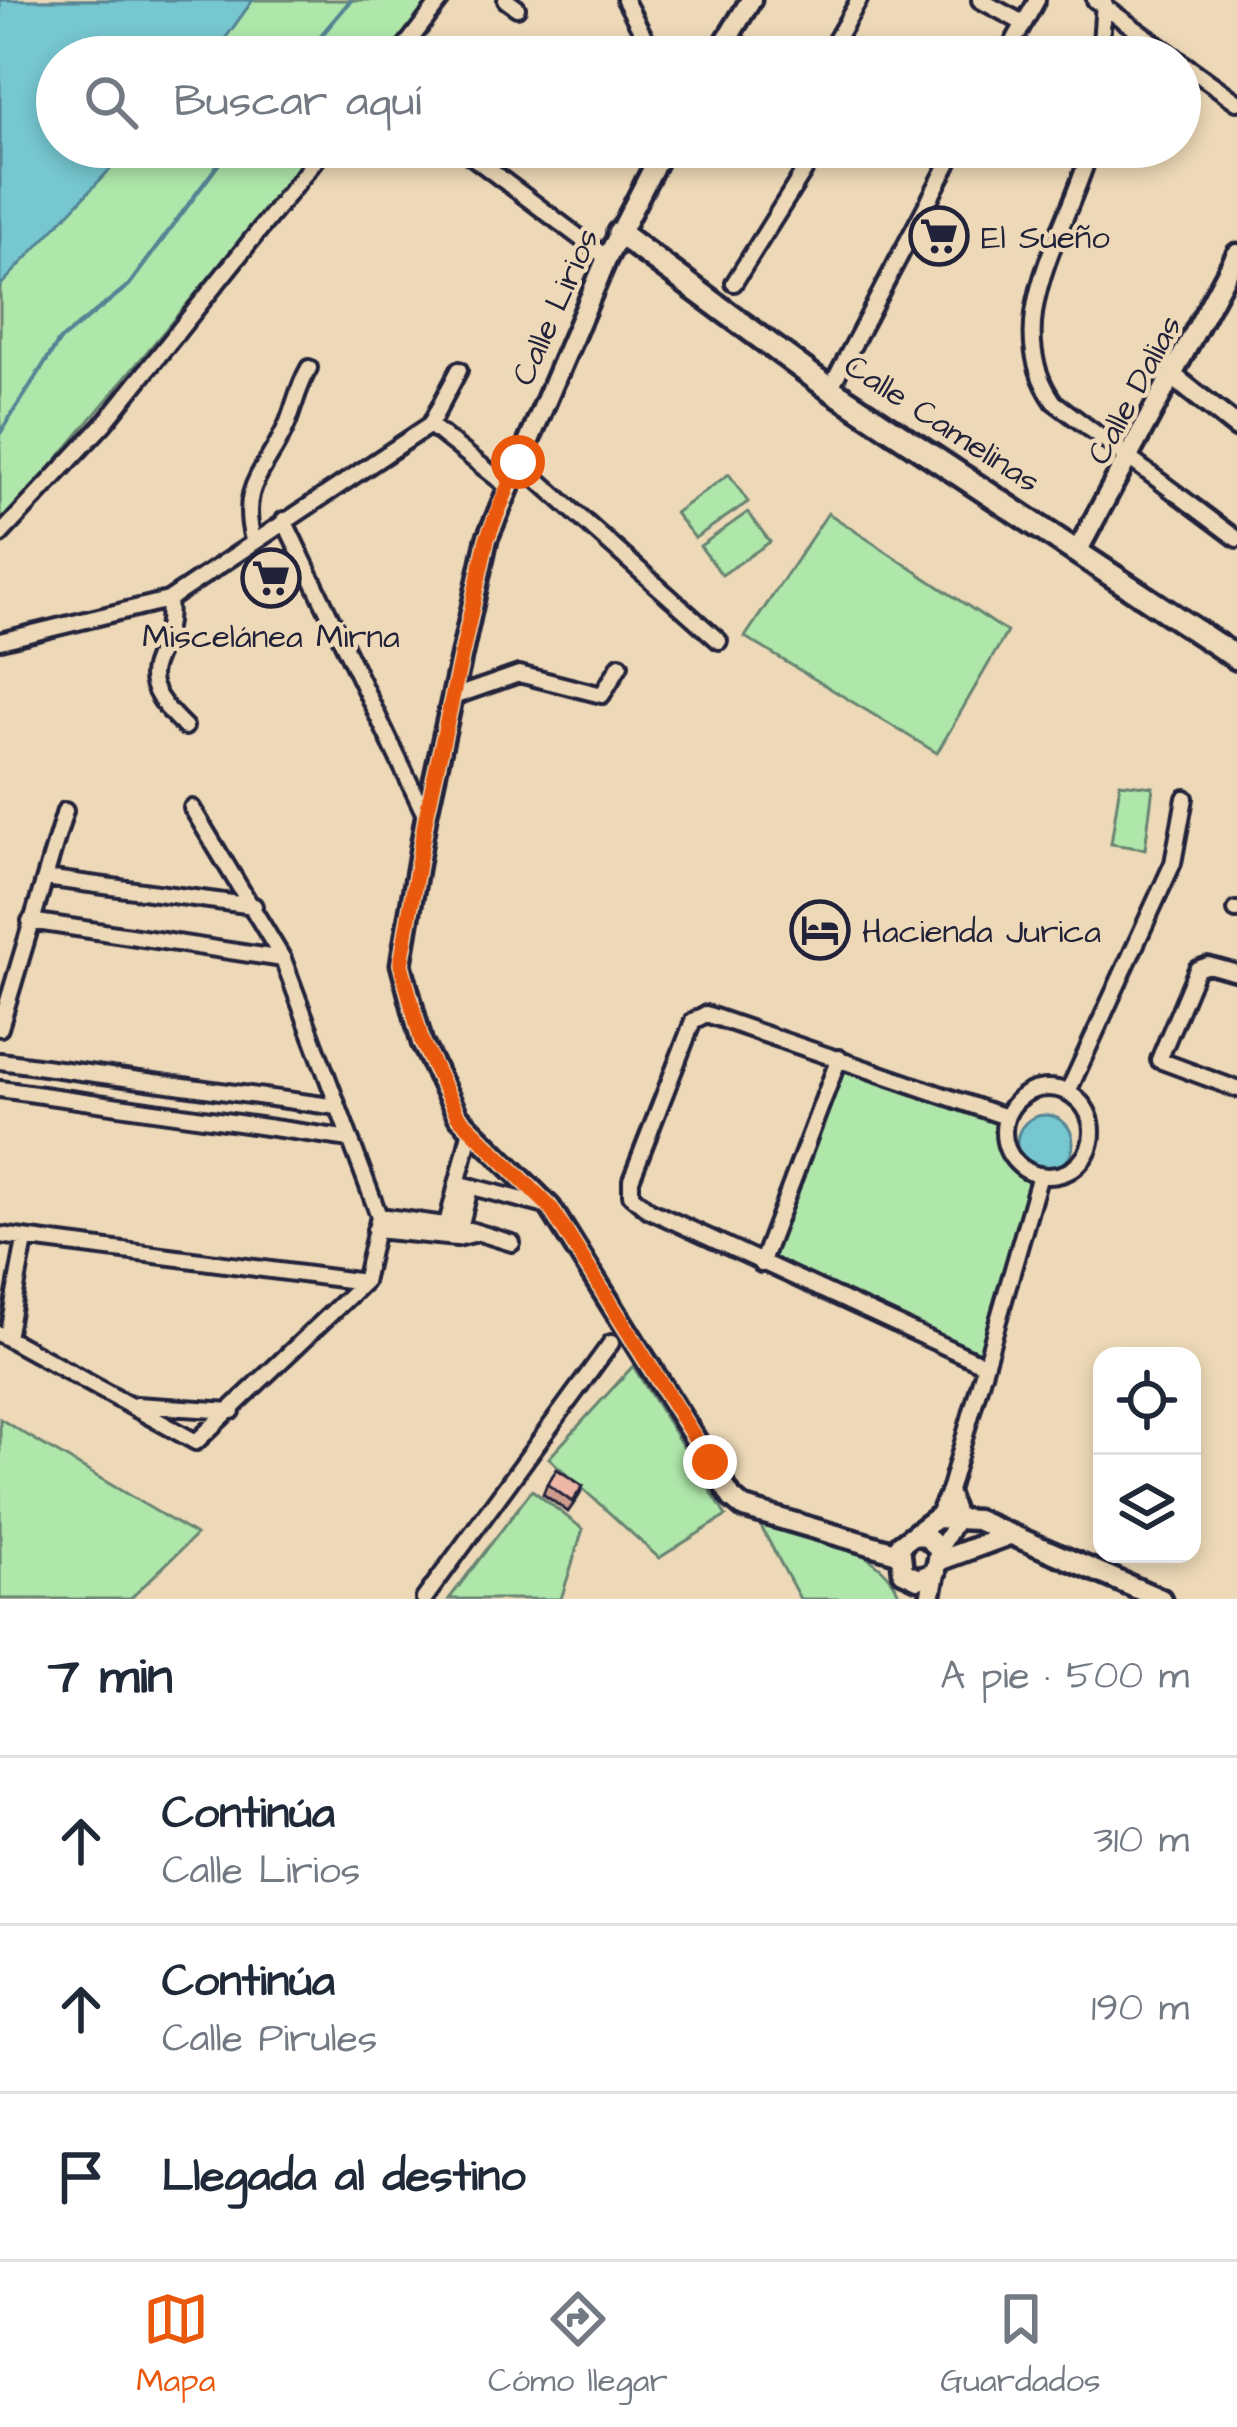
<!DOCTYPE html>
<html lang="es">
<meta charset="utf-8">
<style>
:root{--surface:#fff;--page:#f2f2f3;--text:#1f2937;--muted:#747a83;--line:#e0e1e3;--accent:#ea580c}
body{margin:0;font-family:"Architects Daughter",sans-serif;background:var(--page);color:var(--text)}
.controls{position:absolute;right:36px;bottom:36px;display:grid;overflow:hidden;border-radius:24px;box-shadow:0 6px 18px #0003}
.controls button{width:108px;height:108px;display:grid;place-items:center;padding:0;border:0;border-bottom:3px solid var(--line);background:var(--surface);color:var(--text);font:60px sans-serif}
.stop{position:absolute;width:36px;height:36px;margin:-27px;border:9px solid #ea580c;border-radius:50%;background:#fff}
.stop.end{background:#ea580c;border-color:#fff;box-shadow:0 3px 12px #0008}
.list{margin:0;padding:0;list-style:none}
h2{display:flex;justify-content:space-between;align-items:center;height:156px;margin:0;padding:0 48px;font-size:51px}
h2 small{font-size:39px;font-weight:400;color:var(--muted)}
.list li{display:grid;grid-template-columns:78px 1fr auto;gap:36px;align-items:center;box-sizing:border-box;height:168px;padding:0 48px;border-top:3px solid var(--line)}
.list b{display:block;font-size:45px;white-space:nowrap}
.list p{margin:0;font-size:39px;white-space:nowrap;color:var(--muted)}
.list em{font-size:39px;font-style:normal;color:var(--muted)}
.icon{flex:none;width:66px;height:66px;fill:none;stroke:currentColor;stroke-width:2;stroke-linecap:round;stroke-linejoin:round}
.map{position:relative;flex:none;width:1237px;height:1599px;overflow:hidden}
.search{position:absolute;background:var(--surface);box-shadow:0 6px 18px #0003;left:36px;right:36px;top:36px;height:132px;display:flex;align-items:center;gap:30px;box-sizing:border-box;padding:0 42px;border-radius:66px;color:var(--muted);font-size:45px}
.sheet{height:660px;background:var(--surface)}
nav{display:flex;justify-content:space-around;align-items:center;box-sizing:border-box;height:168px;border-top:3px solid var(--line);background:var(--surface);font-size:33px;color:var(--muted)}
nav a{display:grid;justify-items:center;gap:6px}
nav .on{color:var(--accent)}
.map>svg:first-child{display:block}
.green{fill:#afe7aa;stroke:#688472;stroke-width:3}
.water{fill:#76c7d0;stroke:#548594;stroke-width:3}
.lines{fill:none;stroke-linecap:round;stroke-linejoin:round}
.stream{stroke:#548594;stroke-width:4.5}
.minor-casing{stroke:#22223b;stroke-width:22}
.tertiary-casing{stroke:#22223b;stroke-width:27}
.secondary-casing{stroke:#22223b;stroke-width:30}
.minor{stroke:#edd9b7;stroke-width:14}
.tertiary{stroke:#edd9b7;stroke-width:18}
.secondary{stroke:#edd9b7;stroke-width:21}
.wall{fill:#ce9d8e;stroke:#22223b;stroke-width:3}
.building{fill:#efb7a5;stroke:#22223b;stroke-width:3}
.route{stroke:#ea580c;stroke-width:15}
.labels{text-anchor:middle;stroke-width:9;stroke-linejoin:round;paint-order:stroke}
.poi-label{font-size:33px;fill:#22223b;stroke:#edd9b7;text-anchor:start}
.street-label{font-size:33px;fill:#22223b;stroke:#edd9b7}
</style>
<div class="map">
<svg width="1237" height="1599" viewBox="0 0 1237 1599">
<rect width="100%" height="100%" fill="#edd9b7"/>
<filter id="ink" filterUnits="userSpaceOnUse"><feTurbulence type="fractalNoise" baseFrequency=".00833" numOctaves="2"/><feDisplacementMap in="SourceGraphic" scale="24" xChannelSelector="R" yChannelSelector="G"/><feConvolveMatrix kernelMatrix="1 2 1 2 8 2 1 2 1" color-interpolation-filters="sRGB"/></filter>
<g filter="url(#ink)">
<path class="green" d="M0,0H430L386,57H57V147H318L44,475L0,542Z
M729,474L748,502L695,538L675,513Z
M748,512L770,542L722,575L700,546Z
M828,513L1007,632L937,753L745,637Z
M1120,783L1153,787L1145,849L1111,844Z
M842,1066L997,1121L1006,1164L1030,1184L983,1358L769,1260Z
M633,1366L726,1516L659,1558L549,1458Z
M0,1419L196,1535L130,1599H0Z
M532,1490L583,1529L561,1599H449Z
M758,1521C801,1525 892,1553 900,1599H800Z"/>
<path class="water" d="M0,0H253L212,57H57V147H131L0,286Z
M1017 1143a28 28 0 1 1 56 0a28 28 0 1 1-56 0Z"/>
<g class="lines">
<path class="stream" d="M303,57L351,0
M0,433L59,341L129,285L231,147"/>
<defs>
<path id="minor" d="M506,0L517,8
M625,0L655,57
M980,0L1023,23
M1095,0L1175,57
M727,39L765,57
M397,57L441,0
M826,57L859,0
M1005,57L1037,0
M1100,57L1104,2
M1180,61L1237,102
M459,147L607,258
M1091,147C1069,229 997,322 1054,402L1237,539
M734,283L804,171L805,147
M830,389L957,147
M430,425L507,486
M518,462L719,641
M284,520L426,817
M0,535L103,425L326,147
M253,540C238,482 268,471 288,422C295,404 298,387 309,368
M168,600C175,667 118,663 185,727
M0,641L168,600L430,425L459,370
M453,697L519,674L602,695L620,665
M45,878L254,906
M1236,910H1237
M30,921L283,959
M1237,973L1208,965L1197,969L1159,1060L1237,1089
M0,1028L65,811
M0,1061L338,1107
M1004 1132a44 44 0 1 1 88 0a44 44 0 1 1-88 0Z
M0,1089L350,1139
M1068,1092L1173,863L1185,798
M457,1183L550,1207
M379,1216L460,1227L512,1243
M375,1230L457,1238L473,1234
M0,1235L364,1282
M444,1236L471,1129
M458,1236L470,1188
M761,1264L839,1058
M0,1334L196,1442L364,1282L379,1216L283,959L192,808
M7,1338L25,1240
M985,1365L649,1210L631,1195V1180L693,1021L706,1014L1006,1117
M136,1405L232,1411
M936,1518L949,1491L1040,1175
M940,1549L958,1518L949,1491
M424,1599L611,1343"/>
<path id="tertiary" d="M716,57L751,0
M664,147L607,258L487,539L426,817L401,964L422,1043L458,1116L550,1207L732,1498L744,1508L898,1553
M1175,378L1237,427
M1078,550L1237,254
M912,1536L924,1535L940,1549L930,1599
M941,1560L1009,1535
M936,1572L918,1579L903,1572L900,1545L936,1518L977,1520L1161,1599"/>
<path id="secondary" d="M619,233L830,389L1237,658"/>
</defs>
<use href="#minor" class="minor-casing"/>
<use href="#tertiary" class="tertiary-casing"/>
<use href="#secondary" class="secondary-casing"/>
<use href="#minor" class="minor"/>
<use href="#tertiary" class="tertiary"/>
<use href="#secondary" class="secondary"/>
</g>
<path class="wall" d="M547,1484L583,1486L579,1496L568,1512L543,1494Z"/>
<path class="building" d="M557,1469L583,1486L572,1502L547,1484Z"/>
</g>
<g class="lines" filter="url(#ink)">
<path class="route" d="M518,462L487,539L426,817L401,964L422,1042L458,1116L550,1207L710,1462"/>
</g>
<defs>
<symbol id="supermarket-ring" viewBox="-11 -11 22 22"><circle r="9.5" fill="#edd9b7" stroke="#22223b" stroke-width="1.5"/><path d="M-6-5.5h2.5l.6 2H6L4.5 2H-2.5L-4.4-4H-6ZM-1.5 3.2a1.3 1.3 0 1 0 .1 0ZM3 3.2a1.3 1.3 0 1 0 .1 0Z" fill="#22223b"/></symbol>
<symbol id="hotel-ring" viewBox="-11 -11 22 22"><circle r="9.5" fill="#edd9b7" stroke="#22223b" stroke-width="1.5"/><path d="M-6-4.5h1.5V1H6V5H4.5V3h-9V5H-6ZM-4 0a1.8 1.8 0 1 1 3.6 0ZM.5 0V-2.5h3Q6-2.5 6 0Z" fill="#22223b"/></symbol>
</defs>
<g fill-rule="evenodd">
<use href="#supermarket-ring" x="906" y="203" width="66" height="66"/>
<use href="#supermarket-ring" x="238" y="545" width="66" height="66"/>
<use href="#hotel-ring" x="787" y="897" width="66" height="66"/>
</g>
<g class="labels">
<g class="poi-label">
<text x="981" y="248">El Sueño</text>
<text x="271" y="647" text-anchor="middle">Miscelánea Mirna</text>
<text x="862" y="942">Hacienda Jurica</text>
</g>
<g class="street-label">
<text transform="translate(554 306) rotate(-66)" y="12">Calle Lirios</text>
<text transform="translate(1133 389) rotate(-62)" y="12">Calle Dalias</text>
<text transform="translate(943 422) rotate(33)" y="12">Calle Camelinas</text>
</g>
</g>
</svg>
<div class="controls">
<button><svg class="icon" aria-label="locate" viewBox="0 0 24 24"><circle cx="12" cy="12" r="6"/><path d="M12 2v4M12 18v4M2 12h4M18 12h4"/></svg></button>
<button><svg class="icon" aria-label="layers" viewBox="0 0 24 24"><path d="M12 4l9 5-9 5-9-5zM3 14l9 5 9-5"/></svg></button>
</div>
<div class="stop" style="left:518px;top:462px"></div>
<div class="stop end" style="left:710px;top:1462px"></div>
<div class="search"><svg class="icon" aria-label="search" viewBox="0 0 24 24"><circle cx="10" cy="10" r="6"/><path d="M15 15l6 6"/></svg>Buscar aquí</div>
</div>
<section class="sheet">
<h2>7 min<small>A pie · 500 m</small></h2>
<ul class="list">
<li><svg class="icon" aria-label="ahead" viewBox="0 0 24 24"><path d="M12 20V5M6 11l6-6 6 6"/></svg><div><b>Continúa</b><p>Calle Lirios</p></div><em>310 m</em></li>
<li><svg class="icon" aria-label="ahead" viewBox="0 0 24 24"><path d="M12 20V5M6 11l6-6 6 6"/></svg><div><b>Continúa</b><p>Calle Pirules</p></div><em>190 m</em></li>
<li><svg class="icon" aria-label="arrive" viewBox="0 0 24 24"><path d="M6 21V4h12l-3 4 3 4H6"/></svg><div><b>Llegada al destino</b></div></li>
</ul>
</section>
<nav>
<a class="on"><svg class="icon" aria-label="map" viewBox="0 0 24 24"><path d="M3 6l6-2 6 2 6-2v14l-6 2-6-2-6 2zM9 4v14M15 6v14"/></svg>Mapa</a>
<a><svg class="icon" aria-label="directions" viewBox="0 0 24 24"><path d="M12 3l9 9-9 9-9-9zM9 14v-3h6M13 9l2 2-2 2"/></svg>Cómo llegar</a>
<a><svg class="icon" aria-label="saved" viewBox="0 0 24 24"><path d="M7 4h10v16l-5-4-5 4z"/></svg>Guardados</a>
</nav>
